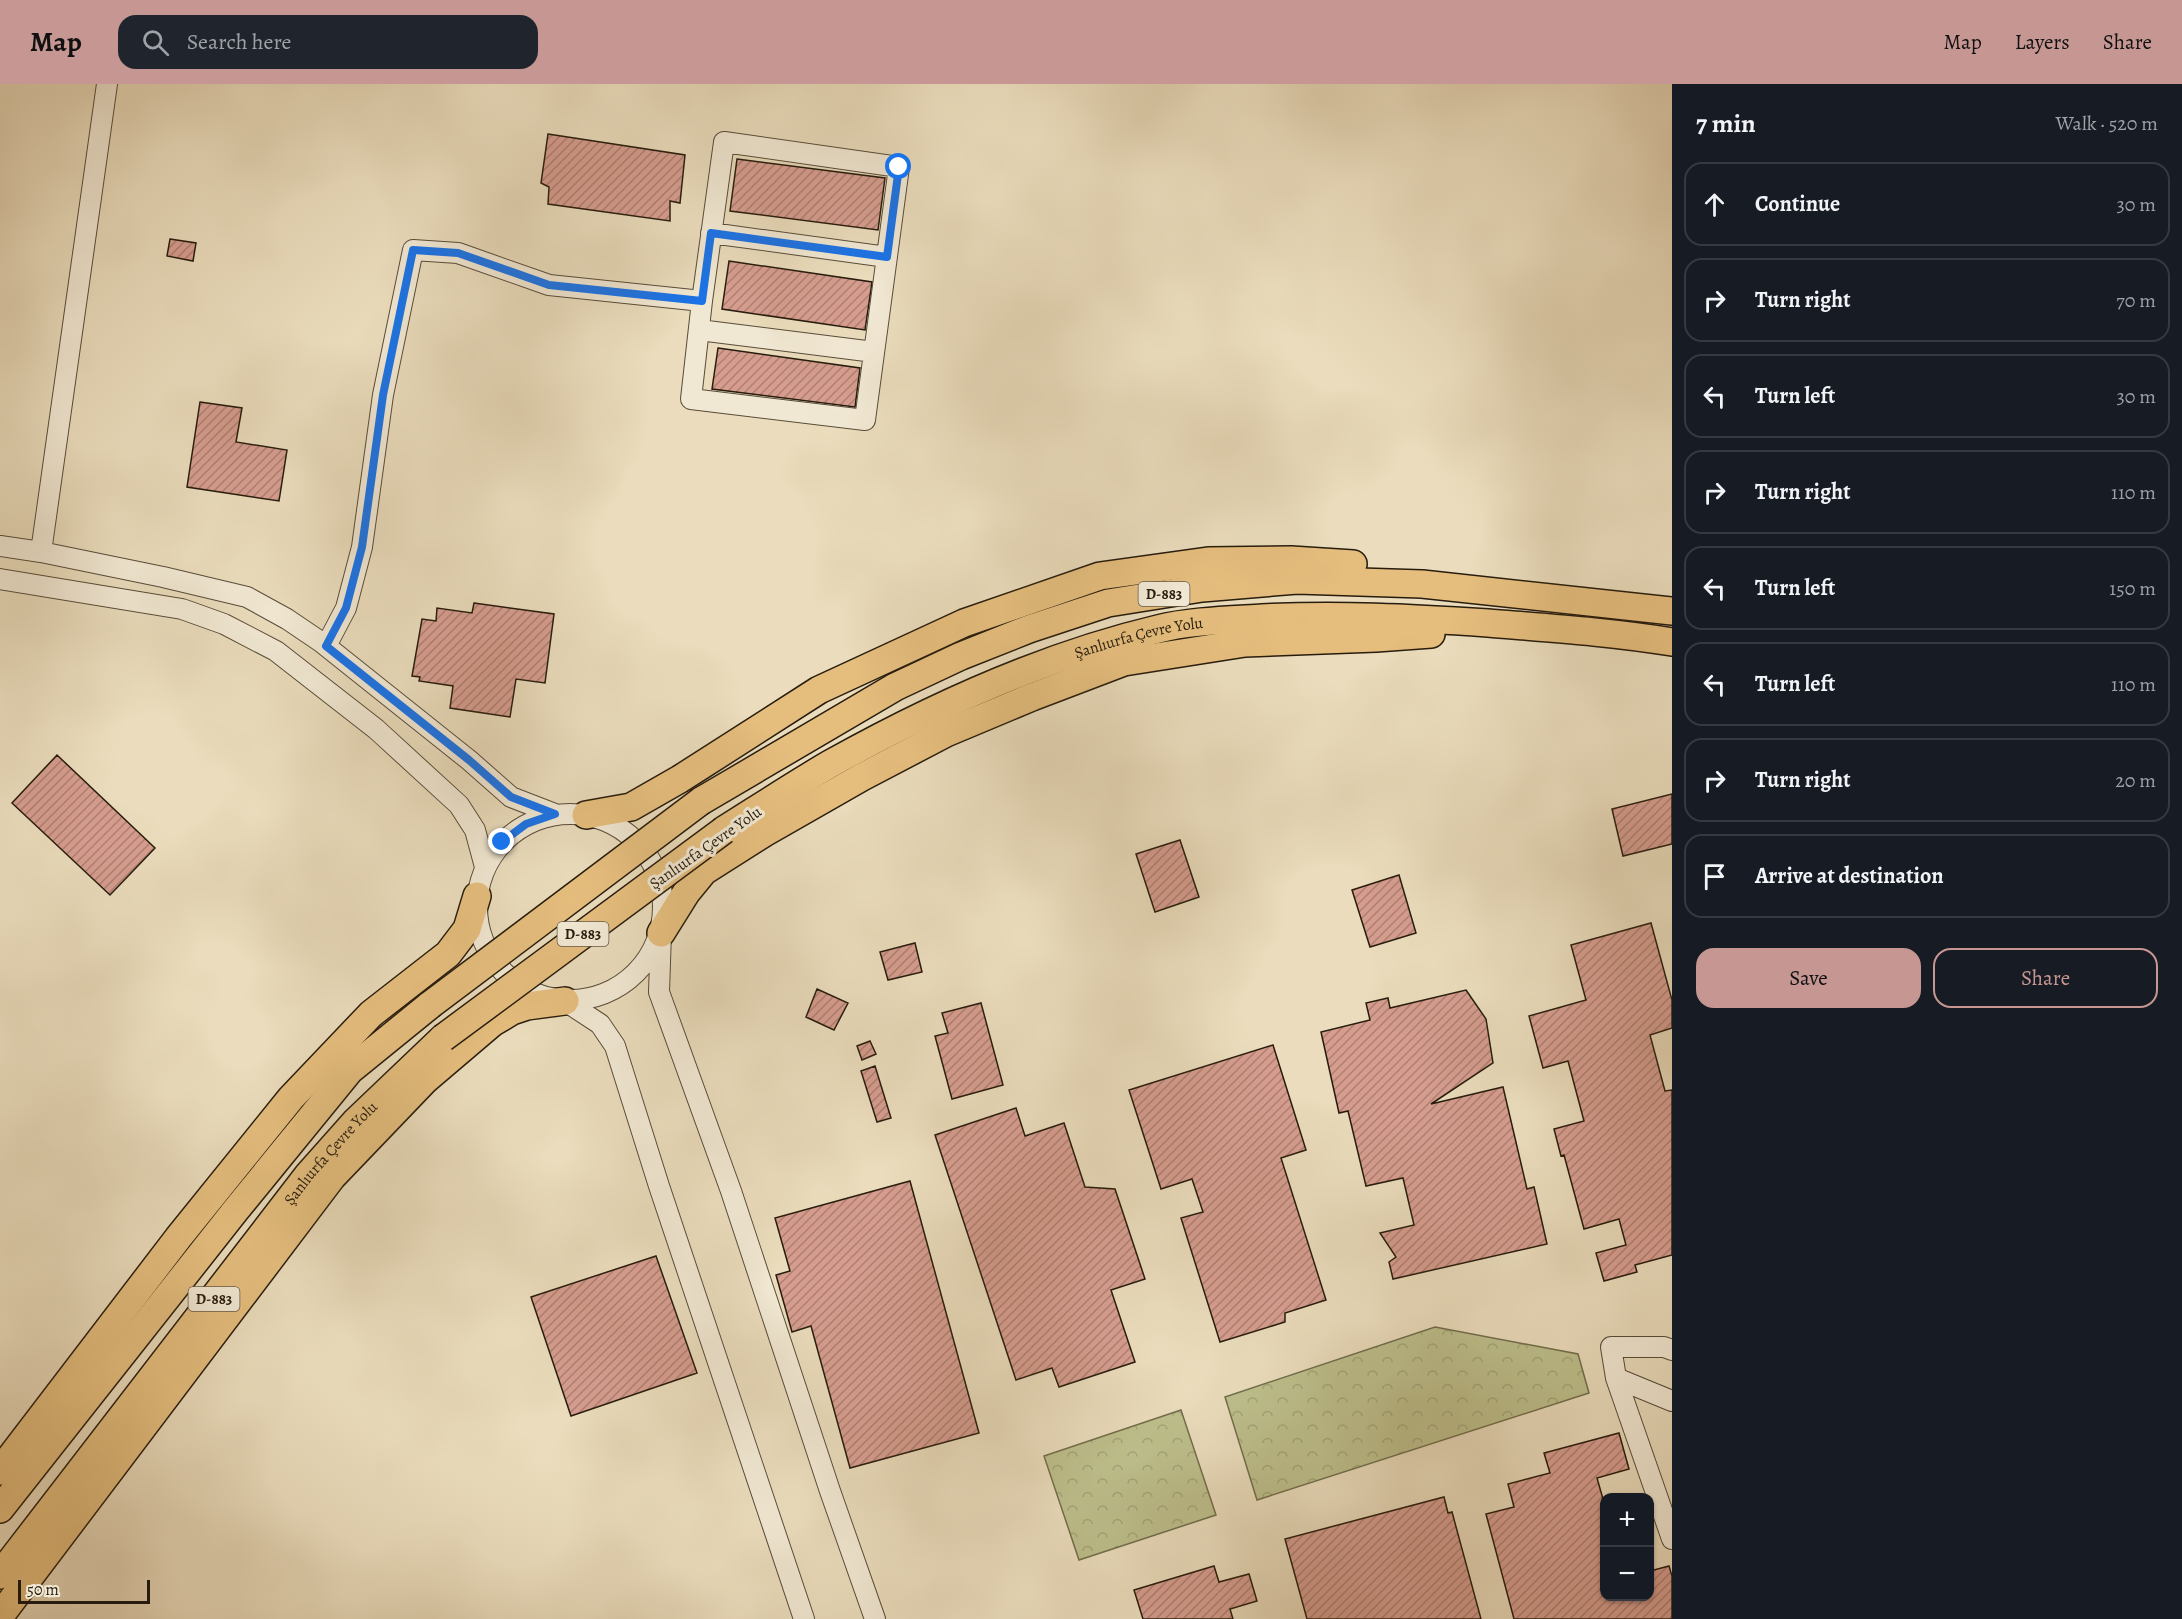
<!DOCTYPE html>
<meta charset="utf-8">
<style>
:root{--surface:#171b24;--page:#20242c;--text:#f1f3f6;--muted:#9ea1a6;--line:#363941;--accent:#c59692}
body{margin:0;font-family:Alegreya,serif;background:var(--page);color:var(--text)}
.controls{position:absolute;right:18px;bottom:18px;display:grid;overflow:hidden;border-radius:12px;box-shadow:0 2px 4px #0004}
.controls button{width:54px;height:54px;display:grid;place-items:center;padding:0;border:0;border-bottom:2px solid var(--line);background:var(--surface);color:var(--text);font:30px sans-serif}
.scale{position:absolute;left:18px;bottom:15px;width:132px;box-sizing:border-box;padding-left:6px;border:3px solid #271c0d;border-top:0;font-size:16px;line-height:21px;white-space:nowrap;color:#271c0d;-webkit-text-stroke:4px #f1e8d3;paint-order:stroke}
.stop{position:absolute;width:18px;height:18px;margin:-14px;border:4px solid #1a73e8;border-radius:50%;background:#fff}
.stop.end{background:#1a73e8;border-color:#fff;box-shadow:0 2px 6px #0008}
.list{margin:0;padding:0;list-style:none}
h2{display:flex;justify-content:space-between;align-items:center;height:78px;margin:0;padding:0 24px;font-size:26px}
h2 small{font-size:20px;font-weight:400;color:var(--muted)}
.list li{display:grid;grid-template-columns:39px 1fr auto;gap:18px;align-items:center;box-sizing:border-box;height:84px;margin:0 12px 12px;padding:0 12px;border:2px solid var(--line);border-radius:18px}
.list b{display:block;font-size:22px;white-space:nowrap}
.list em{font-size:20px;font-style:normal;color:var(--muted)}
.actions{display:flex;gap:12px;padding:18px 24px}
.actions a{flex:1;padding:14px 0;border:2px solid var(--accent);border-radius:18px;text-align:center;font-size:21px;color:var(--accent)}
.actions .main{background:var(--accent);color:#111}
.icon{flex:none;width:33px;height:33px;fill:none;stroke:currentColor;stroke-width:2;stroke-linecap:round;stroke-linejoin:round}
.map{position:relative;flex:none;width:1672px;height:1535px;overflow:hidden}
header{display:flex;align-items:center;gap:36px;box-sizing:border-box;height:84px;padding:0 30px;background:var(--accent);color:#111}
header strong{font-size:28px}
nav{display:flex;gap:33px;margin-inline-start:auto;font-size:21px}
.search{width:420px;height:54px;background:var(--page);display:flex;align-items:center;gap:15px;box-sizing:border-box;padding:0 21px;border-radius:18px;color:var(--muted);font-size:22px}
main{display:flex}
aside{flex:1;background:var(--surface)}
.map>svg:first-child{display:block}
.forest{fill:url(#forest-crowns);stroke:#726e4c;stroke-width:1.5}
.building{fill:url(#building-hatch);stroke:#271c0d;stroke-width:1.5}
.lines{fill:none;stroke-linecap:round;stroke-linejoin:round}
.minor-casing{stroke:#584c39;stroke-width:22}
.highway-casing{stroke:#271c0d;stroke-width:30}
.minor{stroke:#f1e8d3;stroke-width:20}
.highway{stroke:#e5be7e;stroke-width:27}
.highway-bridge-casing{stroke:#271c0d;stroke-width:30;stroke-linecap:butt}
.highway-bridge{stroke:#e5be7e;stroke-width:27}
.route{stroke:#1a73e8;stroke-width:8}
.labels{text-anchor:middle;stroke-width:6;stroke-linejoin:round;paint-order:stroke}
.shield{fill:#f1e8d3;stroke:#645948;stroke-width:1.5}
.shield-label{font-size:15px;font-weight:bold;fill:#271c0d}
.street-label{font-size:16px;fill:#271c0d;stroke:#f1e8d3}
</style>
<header>
<strong>Map</strong>
<div class="search"><svg class="icon" aria-label="search" viewBox="0 0 24 24"><circle cx="10" cy="10" r="6"/><path d="M15 15l6 6"/></svg>Search here</div>
<nav><a>Map</a><a>Layers</a><a>Share</a></nav>
</header>
<main>
<div class="map">
<svg width="1672" height="1535" viewBox="0 0 1672 1535">
<defs>
<pattern id="forest-crowns" width="20" height="18" patternUnits="userSpaceOnUse" patternTransform="scale(1.5)"><rect width="20" height="18" fill="#bdbf8c"/><path d="M2 6a3 3 0 1 1 6 0M12 15a3 3 0 1 1 6 0" fill="none" stroke="#a2a478"/></pattern>
<pattern id="building-hatch" width="6" height="6" patternUnits="userSpaceOnUse" patternTransform="scale(1.5)"><rect width="6" height="6" fill="#d69d8f"/><path d="M-1 1l2-2M0 6l6-6M5 7l2-2" fill="none" stroke="#ae7f73"/></pattern>
</defs>
<rect width="100%" height="100%" fill="#eadcbc"/>
<filter id="stains"><feTurbulence type="fractalNoise" baseFrequency=".00333" numOctaves="4"/><feColorMatrix values="0 0 0 0 .2 0 0 0 0 .09 0 0 0 0 .02 0 0 0 .5 -.17"/></filter>
<radialGradient id="worn" r=".72"><stop offset=".6" stop-color="#630" stop-opacity="0"/><stop offset="1" stop-color="#630" stop-opacity=".3"/></radialGradient>
<path class="forest" d="M1435,1243L1578,1270L1589,1309L1257,1416L1225,1313Z
M1181,1326L1216,1431L1079,1476L1044,1372Z"/>
<path class="building" d="M548,50L685,71L680,119L670,117V137L548,120L549,103L541,99Z
M737,75L885,94L878,146L730,127Z
M170,155L196,159L193,177L167,172Z
M729,177L872,198L865,246L722,225Z
M718,264L860,284L855,323L712,305Z
M200,318L242,324L236,358L287,366L279,417L187,403Z
M474,519L554,530L545,599L516,595L510,633L450,624L453,602L419,597L420,593L412,592L422,535L436,537L437,524L472,529Z
M57,671L155,764L110,811L12,719Z
M1672,710V760L1623,772L1612,725Z
M1180,756L1199,813L1155,828L1136,770Z
M1399,791L1416,849L1370,863L1352,806Z
M1651,839L1672,916V944L1650,951L1665,1007L1672,1006V1171L1635,1181L1637,1188L1604,1197L1596,1169L1626,1161L1619,1135L1584,1145L1564,1071L1561,1072L1554,1045L1584,1037L1568,977L1543,984L1529,932L1586,916L1571,861Z
M915,859L922,888L888,896L880,868Z
M817,905L848,919L834,946L806,933Z
M1466,906L1486,935L1493,979L1431,1020L1503,1003L1527,1105L1534,1103L1547,1160L1393,1195L1389,1178L1396,1173L1380,1149L1414,1141L1403,1094L1366,1102L1348,1027L1339,1029L1321,948L1370,936L1366,919L1388,914L1390,924Z
M981,919L1003,1001L952,1015L935,952L948,949L942,929Z
M870,957L876,970L862,976L857,962Z
M1273,961L1306,1066L1281,1074L1326,1216L1285,1229V1238L1220,1258L1181,1134L1203,1128L1192,1095L1161,1105L1129,1006Z
M875,982L891,1034L877,1038L861,987Z
M1016,1024L1025,1052L1064,1039L1085,1103L1115,1105L1145,1195L1111,1206L1135,1278L1059,1303L1052,1284L1016,1296L935,1051Z
M910,1097L979,1349L850,1384L811,1242L792,1248L776,1191L790,1187L775,1134Z
M656,1172L697,1289L571,1332L531,1213Z
M1619,1349L1629,1385L1597,1394L1605,1422V1512H1650V1487L1669,1482L1672,1492V1535H1514L1486,1430L1514,1423L1508,1400L1550,1389L1544,1369Z
M1444,1413L1448,1429L1452,1428L1481,1535H1307L1285,1455Z
M1214,1482L1219,1498L1249,1490L1257,1517L1230,1525L1233,1535H1143L1134,1506Z"/>
<g class="lines">
<defs>
<path id="minor" d="M724,58L899,83L865,336L691,315L702,217Z
M711,149L887,173
M699,246L874,268
M0,462L41,468L163,493L247,513L287,535L321,558L469,676L511,713L555,730
M41,468L107,0
M0,495L182,525L224,540L276,567L376,645L459,721L475,746L485,783
M326,562L346,524L362,463L383,311L413,166L458,169L549,201L702,217
M477 823a93 93 0 1 1 186 0a93 93 0 1 1-186 0Z
M661,849L659,908L731,1107L830,1407L875,1535
M565,917L600,940L615,962L659,1102L804,1535
M1672,1266L1664,1263H1611L1616,1294L1672,1455
M1616,1294L1672,1317"/>
<g id="highway">
<path d="M701,717L895,603L961,572L1029,545L1108,519L1202,504L1297,496L1422,500L1672,527"/>
<path d="M586,731L631,723L680,695L819,606L964,539L1100,492L1208,477L1291,476L1353,480"/>
<path id="s1" d="M724,746C759,724 794,701 830,680C932,623 1044,572 1158,545C1189,537 1230,536 1262,534C1338,530 1413,534 1488,539C1549,544 1611,548 1672,558"/>
<path d="M661,849L686,809L704,787L764,749L862,693L946,649L1032,613L1124,578L1245,559L1376,554L1431,550"/>
<path d="M0,1387L178,1154L291,1014L371,930L448,870L467,845L477,812"/>
<path d="M0,1425L235,1127L350,986L430,921"/>
<path id="s2" d="M0,1491L308,1091L356,1037L443,954"/>
<path d="M0,1532L332,1093L425,996L492,939L512,927L527,922L565,917"/>
</g>
</defs>
<use href="#minor" class="minor-casing"/>
<use href="#highway" class="highway-casing"/>
<use href="#minor" class="minor"/>
<use href="#highway" class="highway"/>
<defs>
<path id="highway-bridge" d="M430,921L701,717
M443,954L724,746"/>
</defs>
<use href="#highway-bridge" class="highway-bridge-casing"/>
<use href="#highway-bridge" class="highway-bridge"/>
</g>
<g class="lines">
<path class="route" d="M502,758L526,740L555,730L511,713L469,676L326,562L346,524L362,463L383,311L413,166L458,169L549,201L702,217L711,149L887,173L899,83"/>
</g>
<g class="labels">
<g class="shield">
<rect x="1138.5" y="498" width="51" height="24" rx="4.5"/>
<rect x="557.5" y="838" width="51" height="24" rx="4.5"/>
<rect x="188.5" y="1203" width="51" height="24" rx="4.5"/>
</g>
<g class="shield-label">
<text x="1164" y="515">D-883</text>
<text x="583" y="855">D-883</text>
<text x="214" y="1220">D-883</text>
</g>
<g class="street-label">
<text dy="6" stroke="none"><textPath href="#s1" startOffset="460">Şanlıurfa Çevre Yolu</textPath></text>
<text transform="translate(705 763) rotate(-35)" y="6">Şanlıurfa Çevre Yolu</text>
<text dy="6" stroke="none"><textPath href="#s2" startOffset="536">Şanlıurfa Çevre Yolu</textPath></text>
</g>
</g>
<rect width="100%" height="100%" filter="url(#stains)"/>
<rect width="100%" height="100%" fill="url(#worn)"/>
</svg>
<div class="controls">
<button>+</button>
<button>−</button>
</div>
<div class="scale">50 m</div>
<div class="stop" style="left:899px;top:83px"></div>
<div class="stop end" style="left:502px;top:758px"></div>
</div>
<aside>
<h2>7 min<small>Walk · 520 m</small></h2>
<ul class="list">
<li><svg class="icon" aria-label="ahead" viewBox="0 0 24 24"><path d="M12 20V5M6 11l6-6 6 6"/></svg><div><b>Continue</b></div><em>30 m</em></li>
<li><svg class="icon" aria-label="right" viewBox="0 0 24 24"><path d="M7 20v-9h11M14 6l5 5-5 5"/></svg><div><b>Turn right</b></div><em>70 m</em></li>
<li><svg class="icon" aria-label="left" viewBox="0 0 24 24"><path d="M17 20v-9H6M10 6l-5 5 5 5"/></svg><div><b>Turn left</b></div><em>30 m</em></li>
<li><svg class="icon" aria-label="right" viewBox="0 0 24 24"><path d="M7 20v-9h11M14 6l5 5-5 5"/></svg><div><b>Turn right</b></div><em>110 m</em></li>
<li><svg class="icon" aria-label="left" viewBox="0 0 24 24"><path d="M17 20v-9H6M10 6l-5 5 5 5"/></svg><div><b>Turn left</b></div><em>150 m</em></li>
<li><svg class="icon" aria-label="left" viewBox="0 0 24 24"><path d="M17 20v-9H6M10 6l-5 5 5 5"/></svg><div><b>Turn left</b></div><em>110 m</em></li>
<li><svg class="icon" aria-label="right" viewBox="0 0 24 24"><path d="M7 20v-9h11M14 6l5 5-5 5"/></svg><div><b>Turn right</b></div><em>20 m</em></li>
<li><svg class="icon" aria-label="arrive" viewBox="0 0 24 24"><path d="M6 21V4h12l-3 4 3 4H6"/></svg><div><b>Arrive at destination</b></div></li>
</ul>
<div class="actions"><a class="main">Save</a><a>Share</a></div>
</aside>
</main>
